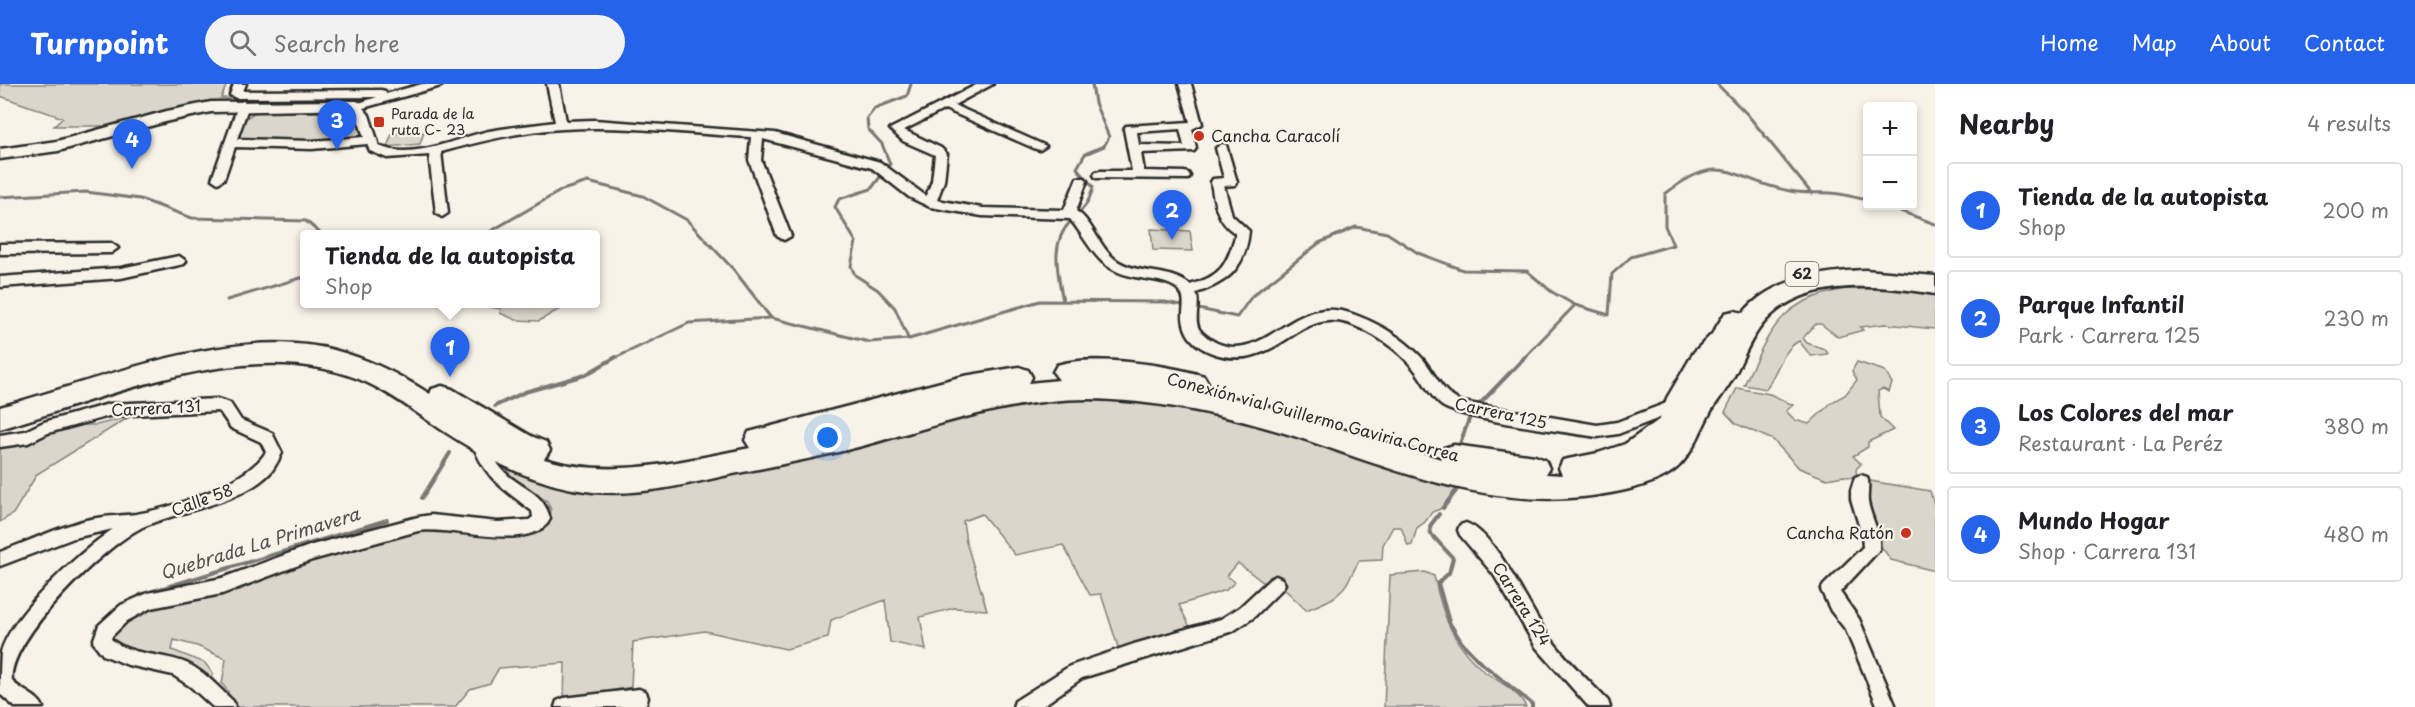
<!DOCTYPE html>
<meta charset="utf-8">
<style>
:root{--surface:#fff;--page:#f2f2f2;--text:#202124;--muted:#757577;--line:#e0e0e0;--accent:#2563eb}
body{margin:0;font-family:"Playpen Sans",sans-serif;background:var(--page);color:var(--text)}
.controls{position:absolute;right:18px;top:18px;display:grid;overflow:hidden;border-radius:6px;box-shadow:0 3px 9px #0003}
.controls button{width:54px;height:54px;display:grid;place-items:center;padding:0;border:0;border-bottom:2px solid var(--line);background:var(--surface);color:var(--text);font:30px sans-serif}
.you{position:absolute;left:828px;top:354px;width:21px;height:21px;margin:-15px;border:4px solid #fff;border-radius:50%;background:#1a73e8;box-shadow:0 0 0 9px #1a73e833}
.badge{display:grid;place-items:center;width:39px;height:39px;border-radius:50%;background:var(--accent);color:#fff;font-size:20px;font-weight:700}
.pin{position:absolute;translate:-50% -50px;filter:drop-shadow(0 2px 3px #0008)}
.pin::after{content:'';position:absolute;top:32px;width:21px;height:18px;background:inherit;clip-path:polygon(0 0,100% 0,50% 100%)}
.popup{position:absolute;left:300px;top:146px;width:300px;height:78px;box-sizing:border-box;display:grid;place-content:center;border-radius:6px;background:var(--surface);filter:drop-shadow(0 2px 4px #0005);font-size:20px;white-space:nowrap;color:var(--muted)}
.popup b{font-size:22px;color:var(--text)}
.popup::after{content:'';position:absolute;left:50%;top:100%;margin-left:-12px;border:12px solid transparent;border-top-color:var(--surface)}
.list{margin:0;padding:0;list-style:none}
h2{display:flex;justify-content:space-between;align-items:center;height:78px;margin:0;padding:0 24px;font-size:26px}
h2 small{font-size:20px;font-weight:400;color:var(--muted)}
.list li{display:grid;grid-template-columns:39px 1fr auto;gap:18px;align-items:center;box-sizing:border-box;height:96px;margin:0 12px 12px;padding:0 12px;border:2px solid var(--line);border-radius:6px}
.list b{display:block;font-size:22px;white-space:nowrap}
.list p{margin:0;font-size:20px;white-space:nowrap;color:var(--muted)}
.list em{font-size:20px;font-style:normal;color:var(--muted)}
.icon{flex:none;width:33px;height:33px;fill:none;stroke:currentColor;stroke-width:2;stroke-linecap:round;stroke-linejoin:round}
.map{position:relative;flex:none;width:1935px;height:623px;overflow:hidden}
header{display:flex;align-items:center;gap:36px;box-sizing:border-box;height:84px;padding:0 30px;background:var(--accent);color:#fff}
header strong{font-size:28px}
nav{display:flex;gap:33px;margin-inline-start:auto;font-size:21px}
.search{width:420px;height:54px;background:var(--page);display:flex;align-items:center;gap:15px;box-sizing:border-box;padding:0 21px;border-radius:33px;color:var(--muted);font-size:22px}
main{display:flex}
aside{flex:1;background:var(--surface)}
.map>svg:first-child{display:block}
.green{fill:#dad6cc;stroke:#82807c;stroke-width:1.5}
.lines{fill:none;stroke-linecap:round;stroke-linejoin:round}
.stream-far1{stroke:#7a7874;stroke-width:3}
.stream{stroke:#7a7874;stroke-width:4}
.street-casing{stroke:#2b2b2b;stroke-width:5}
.secondary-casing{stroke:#2b2b2b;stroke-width:5}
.highway-casing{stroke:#2b2b2b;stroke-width:5}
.street{fill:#f7f3e8;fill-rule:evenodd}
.secondary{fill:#f7f3e8;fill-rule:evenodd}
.highway{fill:#f7f3e8;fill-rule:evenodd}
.poi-dot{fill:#c8321e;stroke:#f7f3e8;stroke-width:2}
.labels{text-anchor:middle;stroke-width:4.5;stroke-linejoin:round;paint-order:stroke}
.far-poi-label{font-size:14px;fill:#2b2b2b;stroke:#f7f3e8;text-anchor:start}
.shield{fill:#f7f3e8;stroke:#686764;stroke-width:1.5}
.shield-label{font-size:15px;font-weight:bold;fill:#2b2b2b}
.poi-label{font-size:16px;fill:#2b2b2b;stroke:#f7f3e8;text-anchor:start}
.street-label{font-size:16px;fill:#2b2b2b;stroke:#f7f3e8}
.water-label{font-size:18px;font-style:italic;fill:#53524f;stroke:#f7f3e8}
</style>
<header>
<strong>Turnpoint</strong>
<div class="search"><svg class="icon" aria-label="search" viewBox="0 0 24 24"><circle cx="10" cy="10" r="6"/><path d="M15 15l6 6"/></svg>Search here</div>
<nav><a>Home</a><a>Map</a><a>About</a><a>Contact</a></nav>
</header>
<main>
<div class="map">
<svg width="1935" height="623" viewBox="0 0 1935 623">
<rect width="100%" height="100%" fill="#f7f3e8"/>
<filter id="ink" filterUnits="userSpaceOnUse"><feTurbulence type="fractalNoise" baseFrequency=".0167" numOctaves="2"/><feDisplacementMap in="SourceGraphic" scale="12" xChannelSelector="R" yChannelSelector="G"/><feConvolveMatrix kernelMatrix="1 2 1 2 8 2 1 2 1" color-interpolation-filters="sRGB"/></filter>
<g filter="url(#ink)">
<path class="green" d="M0,0H227L221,14H234L229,23L116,42H54L63,34L0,12Z
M260,27L351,29L355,32L361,50L349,58L239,59C240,43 243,31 260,27Z
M424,48L420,60L387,63L392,50Z
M1151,145L1190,147L1193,167L1153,166Z
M1862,202L1935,206V245L1885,240L1860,243L1863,246L1838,253L1821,240H1816L1803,254L1807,259L1825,265L1828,270L1811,272L1799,257C1782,266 1777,289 1766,305L1744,301C1775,234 1784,214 1862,202Z
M474,220H559L565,222L539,237L516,236L500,229L501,225Z
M1857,278L1885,287L1892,299L1889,308L1883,305L1878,307L1880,333L1893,346L1868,358V363L1853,372L1861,380L1856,385L1857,394L1843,392L1827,395L1799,384L1773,356L1736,340L1725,328L1737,304L1770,310L1793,321L1786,327L1795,336L1809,340L1832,318L1845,311L1857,296L1852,287Z
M1103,314L1157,319L1210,328L1450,398L1457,404L1440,425L1432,428L1425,438L1417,444L1412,461L1408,462L1401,443H1393L1383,461L1382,476L1359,477C1341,510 1343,512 1306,526L1276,497L1264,499L1238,479L1227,492L1235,498L1226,506L1179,521L1193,549L1119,566L1101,510L1090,511L1063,461L1015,471L982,430L963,437L966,458L987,526L954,524L920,533L926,566L890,558L885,516L831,536L828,554L786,565L705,547L633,558L631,603L564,616L565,579L499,584L490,599L470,605L455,623H239L229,615L228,607L222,600L226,575L197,562L174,556L172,566L205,579L213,590L208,597C177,564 150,576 113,558V550L137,525L238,507L288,482L413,447L438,444L489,452H525L549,441L551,426L547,417L515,398L494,378L533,393L571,403L997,324L1058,316Z
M131,332L37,390L13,430L0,438V363L73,341H97Z
M1864,396L1930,407L1935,423V487L1891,476L1880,461Z
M1425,488L1434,492C1442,529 1453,563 1485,588C1499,598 1519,607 1526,623H1384L1390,491Z"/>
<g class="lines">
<path class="stream-far1" d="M1717,0L1747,30L1812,110
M0,113L86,108L140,115L192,134L306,137L321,150
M1887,122L1935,140
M486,150L562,106L588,98L643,112L687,136L734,186L771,234L869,258L909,255L1040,217L1165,218L1187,222
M227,216L304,193
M1063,217C1058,190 1049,159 1071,137C1083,125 1089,120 1093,103L1077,84L1085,70L1104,62L1109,53L1095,19L1092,0
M1194,224L1237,233L1252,212L1319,159L1356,143L1387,149L1418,169L1463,186L1527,187L1552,208L1575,221L1609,231L1612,190L1631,173L1673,161L1665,142V110C1724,64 1730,96 1790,107C1803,110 1817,108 1831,109C1844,110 1856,114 1868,116
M908,254L895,224L878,206L855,191L851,182L856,158L835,123L839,115L871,105L890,80L882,60L868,45L867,34L875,24L907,12L911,0
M613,275L689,239L770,234
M1523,275L1575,221"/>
<path class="stream" d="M495,322L525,308L585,291L616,273
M1476,324L1525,273
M1458,365L1471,330
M422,414L450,369
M1443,424L1459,403
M1439,430L1430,442L1431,450L1453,474L1449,489L1438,499L1449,538L1462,559L1480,578L1532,620V623
M140,511L387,436"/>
<defs>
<path id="street" d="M234,0H246L243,7L381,6L385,7L386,10L422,0H443L441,2L363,24L369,31L379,62C413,77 456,54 489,47C511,43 533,41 555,38L547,0H559L566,37L594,36L775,49L880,78L926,112L932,97L935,71L903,57L890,45L978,0H993L954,21L1046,62L1040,66L1036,65L945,25L904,46L941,64L947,70L944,97L937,116L982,124L1064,126L1077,94H1085L1087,97L1076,127C1094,138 1099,166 1119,178C1141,191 1169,184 1190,201C1220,192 1226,183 1235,153V149C1217,138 1214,118 1211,98L1213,95L1224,94L1216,64L1222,60L1226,61L1237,98L1235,101L1224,102L1232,131L1249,147C1245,184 1229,198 1196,209C1201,221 1193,234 1199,245C1203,251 1211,256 1217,259C1256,276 1283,233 1318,227C1331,224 1346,227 1358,232C1381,241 1403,254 1420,272C1434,286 1441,310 1462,318L1597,341L1617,338L1677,315L1686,320L1689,324L1686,328L1681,330L1675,328L1618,350L1597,353C1568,348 1460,336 1441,321C1430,312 1423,296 1414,285C1398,265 1371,247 1347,239C1308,227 1287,264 1251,272C1227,277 1190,268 1184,240C1180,225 1190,214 1175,203C1162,195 1145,196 1131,192C1096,184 1091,161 1070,135L982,132L930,123L909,113L872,84L763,55L761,76L791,152L784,156L777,152L749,76L751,53C689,50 625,41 563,45C521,47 481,57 441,68L448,129L442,133L436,129L429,71L387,74L370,67L367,60L312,65L235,63L224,95L218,99L212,95L239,19L243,17L249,21L237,55L312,57L364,53L357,32L350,22L377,13L236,14L230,11Z
M1179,0H1191L1202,40L1192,45L1196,64L1194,67L1141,69L1144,87L1184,88L1188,89L1190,92L1188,95L1096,94L1094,91L1096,88L1100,87H1132L1124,45L1126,42L1190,38ZM1180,45L1184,62L1139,61L1137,48Z
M111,159L118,164L111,169L0,170V160Z
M179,172L186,177L184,180L121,194L0,203V193L121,184Z
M217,315L230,319L241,336L272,349L282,369C279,375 275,383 271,388C242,419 182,426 145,442C109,457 6,556 12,597C21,607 38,611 43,623H15L0,610C0,598 0,580 1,568C12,529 80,468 113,445L74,454L0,482V468C29,457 57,444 86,436C103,432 119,432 136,430C173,424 246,400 266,368L261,358L231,344L220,328L217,327L109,332L48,349L28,359L0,363V351L25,347L44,338L109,320Z
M480,352L485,354C491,364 493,375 501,384C518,405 543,405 550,435C533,470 449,441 418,447L312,476L222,510L151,524L127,537L112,552L111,555C130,572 162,569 186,579C204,587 218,603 233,617L235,623H213L191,603L173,591L128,581L103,571L93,558L99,541L121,521L148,509L222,494L312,461L418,433L431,431L498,438L529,436L533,433L532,427C503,404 485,395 472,358L475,354Z
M1861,391L1867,393C1870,401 1867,409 1868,418C1871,434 1881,449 1879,466L1840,508L1859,535L1896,623H1878L1846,546L1831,527L1821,506L1824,501L1863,463L1862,451L1851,415V406L1855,393Z
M1466,439C1497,450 1528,523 1548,551C1565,575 1587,595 1608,617L1610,623H1589L1536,563L1494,491L1460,451L1458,446L1460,441Z
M1276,492L1282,495L1285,500L1282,505L1253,534L1233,547L1082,594L1041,623H1013L1015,617L1070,582L1134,560L1221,535L1240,523L1270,495Z
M639,605L646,608L648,614L646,620L639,623H555L557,617L564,614Z"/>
<path id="secondary" d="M356,17L362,19L364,22L362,25L211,28L169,37L58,67L0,75V65L57,57L167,27L211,18Z"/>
<path id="highway" d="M1865,186L1935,192V210C1877,201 1798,191 1759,245C1748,260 1742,277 1734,292C1727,305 1719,315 1711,327C1701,345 1694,367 1679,382C1657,404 1600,412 1570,414C1475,421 1382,381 1294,352C1228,331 1157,316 1088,315C1010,315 936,342 862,362C817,374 773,382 728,391C684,401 638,412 593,408C535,402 486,375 439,344C416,328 393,311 368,299C255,247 111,313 0,345V323C99,296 232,240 334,266C369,275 400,291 430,310L432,305L442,302L452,305L531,352L546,358L550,366L544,375C613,396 681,377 750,364L745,356L749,348L964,292L1019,283L1028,286L1032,293L1029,299L1059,296L1053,288L1057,281C1091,270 1170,281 1204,292L1208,299L1202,307L1252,318L1441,375L1444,364L1454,361L1535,372L1545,376L1549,384L1546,390L1562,391L1559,384L1563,376L1598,369L1625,360L1660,335L1667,314L1694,268L1712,250L1725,229L1734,227L1743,229C1772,194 1822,188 1865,186Z"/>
</defs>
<use href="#street" class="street-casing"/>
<use href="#secondary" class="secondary-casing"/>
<use href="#highway" class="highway-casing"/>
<use href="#street" class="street"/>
<use href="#secondary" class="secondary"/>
<use href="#highway" class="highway"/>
</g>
</g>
<g class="poi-dot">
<rect x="373" y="32" width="12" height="12" rx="3"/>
<circle cx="1199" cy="52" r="6"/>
<circle cx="1906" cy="449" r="6"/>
</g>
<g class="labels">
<g class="far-poi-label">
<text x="391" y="35">Parada de la<tspan x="391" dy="16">ruta C- 23</tspan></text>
</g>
<rect class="shield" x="1785.5" y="178" width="33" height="24" rx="4.5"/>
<g class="shield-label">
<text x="1802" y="195">62</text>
</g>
<g class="poi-label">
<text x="1211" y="58">Cancha Caracolí</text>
<text x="1894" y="455" text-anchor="end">Cancha Ratón</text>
</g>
<g class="street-label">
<text transform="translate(156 324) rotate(-3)" y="6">Carrera 131</text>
<text transform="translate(1501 329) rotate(12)" y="6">Carrera 125</text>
<text transform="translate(1313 333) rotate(15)" y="6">Conexión vial Guillermo Gaviria Correa</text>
<text transform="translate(202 416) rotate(-20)" y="6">Calle 58</text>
<text transform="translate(1522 520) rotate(58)" y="6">Carrera 124</text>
</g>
<g class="water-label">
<text transform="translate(260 460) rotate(-17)" y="6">Quebrada La Primavera</text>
</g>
</g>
</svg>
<div class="controls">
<button>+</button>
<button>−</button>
</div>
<div class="you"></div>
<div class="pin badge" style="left:450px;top:293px">1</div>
<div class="popup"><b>Tienda de la autopista</b>Shop</div>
<div class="pin badge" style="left:1172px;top:156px">2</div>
<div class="pin badge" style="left:337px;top:66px">3</div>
<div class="pin badge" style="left:132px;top:85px">4</div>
</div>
<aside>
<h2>Nearby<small>4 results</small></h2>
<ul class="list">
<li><span class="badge">1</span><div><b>Tienda de la autopista</b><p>Shop</p></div><em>200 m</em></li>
<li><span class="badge">2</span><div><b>Parque Infantil</b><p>Park · Carrera 125</p></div><em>230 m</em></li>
<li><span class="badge">3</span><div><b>Los Colores del mar</b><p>Restaurant · La Peréz</p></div><em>380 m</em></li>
<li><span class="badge">4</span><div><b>Mundo Hogar</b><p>Shop · Carrera 131</p></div><em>480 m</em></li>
</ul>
</aside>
</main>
